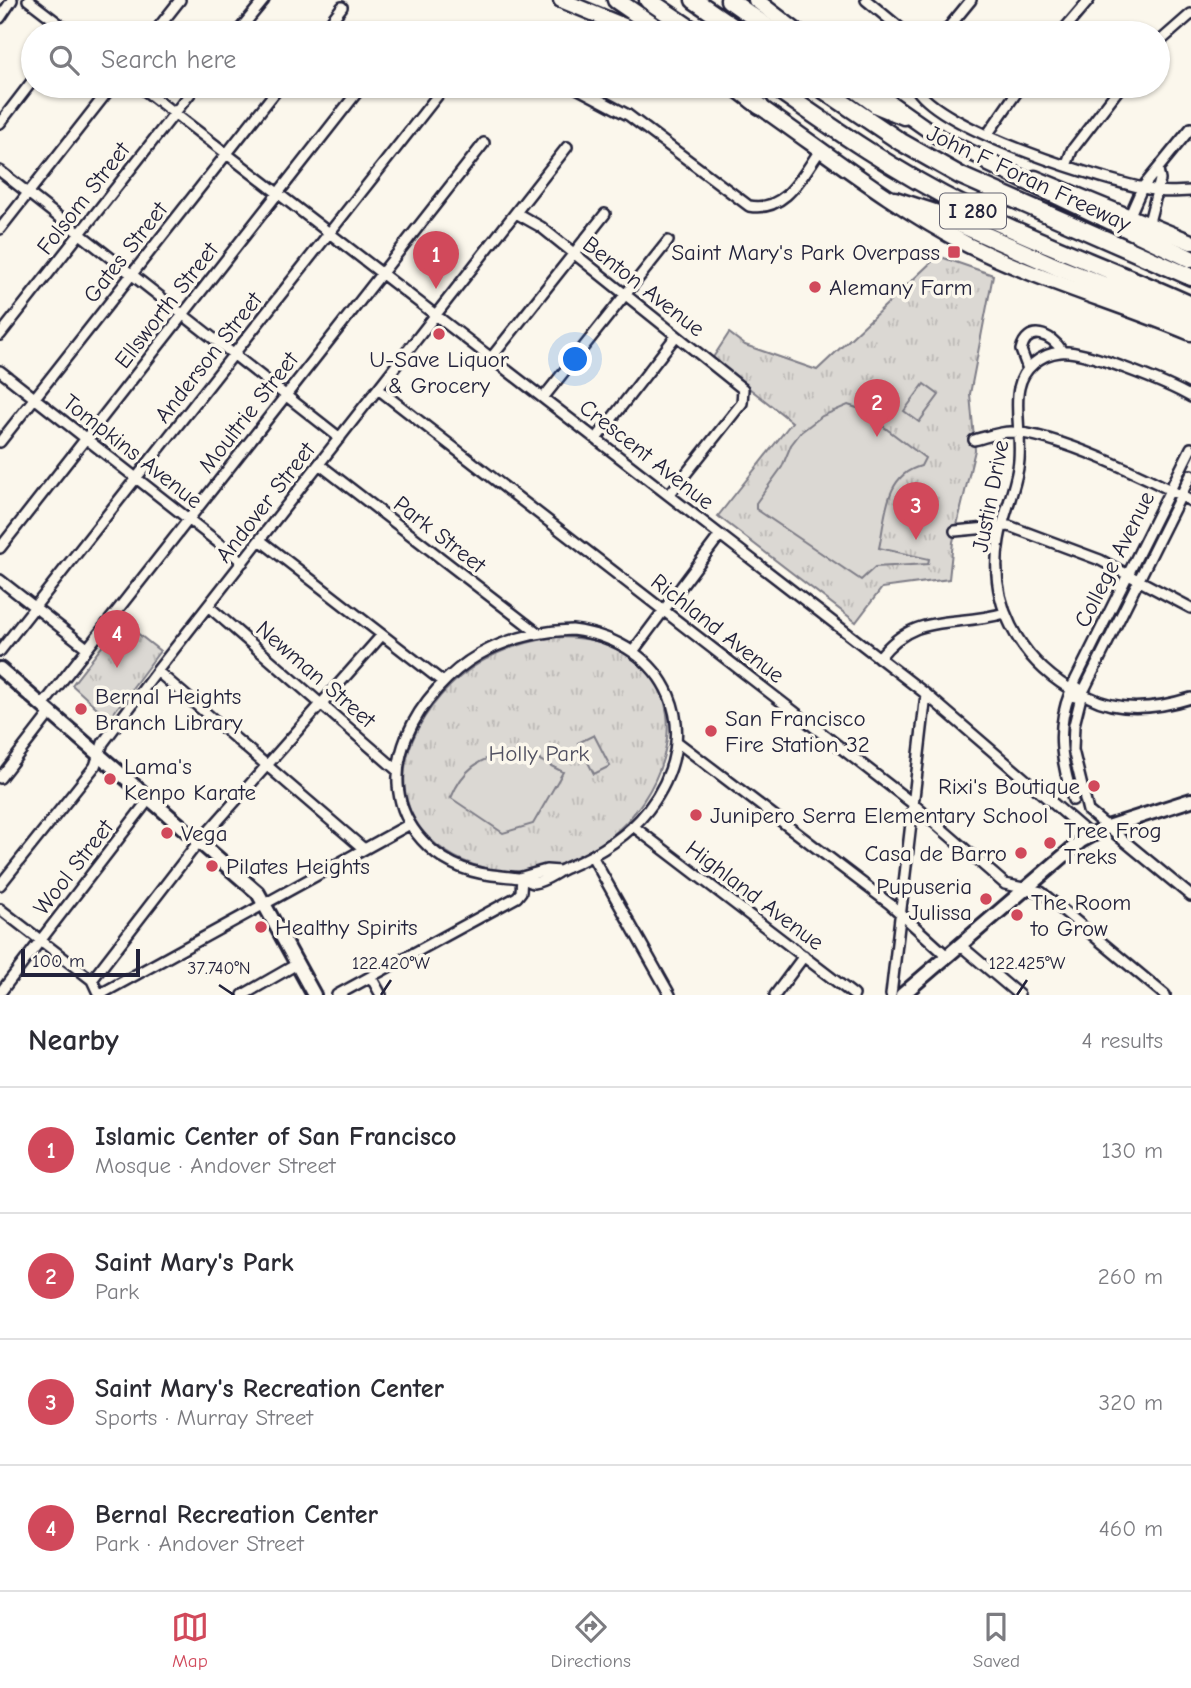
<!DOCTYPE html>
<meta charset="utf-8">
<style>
:root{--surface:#fff;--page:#f7f7f7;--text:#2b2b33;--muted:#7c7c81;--line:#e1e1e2;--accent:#d1495b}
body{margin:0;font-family:"Comic Neue",sans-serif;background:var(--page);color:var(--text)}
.scale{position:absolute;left:21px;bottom:18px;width:119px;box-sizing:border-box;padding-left:7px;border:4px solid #22223b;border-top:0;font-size:19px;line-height:24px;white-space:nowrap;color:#22223b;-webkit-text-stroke:5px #fbf7ec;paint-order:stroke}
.you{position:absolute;left:576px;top:360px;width:24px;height:24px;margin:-18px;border:5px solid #fff;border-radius:50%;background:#1a73e8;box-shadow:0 0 0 10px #1a73e833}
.badge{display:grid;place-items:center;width:46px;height:46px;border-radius:50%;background:var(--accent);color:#fff;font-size:23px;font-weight:700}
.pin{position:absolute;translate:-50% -58px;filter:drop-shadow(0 2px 4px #0008)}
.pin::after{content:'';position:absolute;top:37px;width:24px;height:21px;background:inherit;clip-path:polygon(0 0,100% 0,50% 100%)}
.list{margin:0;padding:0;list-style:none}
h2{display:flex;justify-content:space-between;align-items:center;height:91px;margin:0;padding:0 28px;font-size:30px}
h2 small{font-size:23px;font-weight:400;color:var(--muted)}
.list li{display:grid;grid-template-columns:46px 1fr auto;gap:21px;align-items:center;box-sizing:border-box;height:126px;padding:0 28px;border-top:2px solid var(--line)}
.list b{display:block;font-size:26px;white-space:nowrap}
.list p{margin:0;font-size:23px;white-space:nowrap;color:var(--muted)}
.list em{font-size:23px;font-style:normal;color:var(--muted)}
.icon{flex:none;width:38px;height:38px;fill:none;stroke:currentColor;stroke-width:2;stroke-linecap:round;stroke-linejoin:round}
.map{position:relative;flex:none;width:1191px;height:995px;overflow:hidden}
.search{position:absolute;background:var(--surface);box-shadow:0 2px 5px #0004;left:21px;right:21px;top:21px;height:77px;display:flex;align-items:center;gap:18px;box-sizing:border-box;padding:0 24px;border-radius:38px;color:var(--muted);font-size:26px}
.sheet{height:595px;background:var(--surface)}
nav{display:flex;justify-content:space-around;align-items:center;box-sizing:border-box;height:98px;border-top:2px solid var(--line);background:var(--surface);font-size:19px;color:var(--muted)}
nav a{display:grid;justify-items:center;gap:4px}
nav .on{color:var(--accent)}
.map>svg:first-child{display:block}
.grass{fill:url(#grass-tufts);stroke:#7e7d87;stroke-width:2}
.garden{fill:#dbd8d3;stroke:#7e7d87;stroke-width:2}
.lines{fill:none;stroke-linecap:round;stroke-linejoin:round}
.street-casing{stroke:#22223b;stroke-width:14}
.secondary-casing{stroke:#22223b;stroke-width:18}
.primary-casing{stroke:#22223b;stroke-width:19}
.highway-casing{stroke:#22223b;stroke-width:21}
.street{stroke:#fbf7ec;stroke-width:9}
.secondary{stroke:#fbf7ec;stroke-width:12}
.primary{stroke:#fbf7ec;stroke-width:14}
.highway{stroke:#fbf7ec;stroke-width:16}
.ticks{fill:none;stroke:#22223b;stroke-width:2.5}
.poi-dot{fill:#d1495b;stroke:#fbf7ec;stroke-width:2.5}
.labels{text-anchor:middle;stroke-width:7;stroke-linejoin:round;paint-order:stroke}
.shield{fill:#fbf7ec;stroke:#636270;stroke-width:2}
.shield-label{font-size:21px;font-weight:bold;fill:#22223b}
.street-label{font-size:23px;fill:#22223b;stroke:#fbf7ec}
.poi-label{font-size:23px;fill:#22223b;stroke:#fbf7ec;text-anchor:start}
.park-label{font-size:23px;fill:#505061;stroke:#fbf7ec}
.ticks-label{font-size:18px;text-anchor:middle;fill:#22223b;stroke:#fbf7ec;stroke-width:7;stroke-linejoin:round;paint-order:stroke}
</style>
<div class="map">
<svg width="1191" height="995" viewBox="0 0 1191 995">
<defs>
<pattern id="grass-tufts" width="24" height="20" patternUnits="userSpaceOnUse" patternTransform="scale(1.75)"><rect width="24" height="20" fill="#dbd8d3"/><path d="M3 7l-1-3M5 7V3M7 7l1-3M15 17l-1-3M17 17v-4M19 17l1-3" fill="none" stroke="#bcb9b6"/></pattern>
</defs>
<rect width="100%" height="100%" fill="#fbf7ec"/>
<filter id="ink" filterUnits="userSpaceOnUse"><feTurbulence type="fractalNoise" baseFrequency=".0143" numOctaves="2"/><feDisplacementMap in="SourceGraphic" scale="14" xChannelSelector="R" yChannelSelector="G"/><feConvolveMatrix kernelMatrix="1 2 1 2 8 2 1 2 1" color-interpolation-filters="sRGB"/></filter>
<g filter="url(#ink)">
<path class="grass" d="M938,256L993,275L970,394L975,450L953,542L949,579L882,588L856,622L718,516L792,422L712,359L729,333L745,345L817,370Z
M122,621L160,651L109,719L72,685Z
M556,637C748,637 667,881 505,871C477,869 449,858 429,838C372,780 424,696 481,662C504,648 529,641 556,637Z"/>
<path class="garden" d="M924,384L939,395L919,422L904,411Z
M848,405L860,409L925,458L921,466C884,475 886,518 879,548L929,559L928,564L875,567L861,580L756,509V503L782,467L791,445L801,432L822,416Z
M594,735L610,766L594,774L578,743Z
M509,752L530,755L563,772L533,824L503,833L451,798C463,769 479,758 509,752Z"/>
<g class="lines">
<defs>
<path id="street" d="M28,0L71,33
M866,0L906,33
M0,18L12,0
M154,33L180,0
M237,33L264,0
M322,33L342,7
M944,33L971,0
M1061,33L1089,0
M1158,43L1191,14
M139,86L926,694L1090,835
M573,86L628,115L749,206C786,213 803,174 821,149
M915,86C936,129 1111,184 1159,191C1170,193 1180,191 1191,191
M0,123L33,80
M987,135L1021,86
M1066,166L1072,150L1121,86
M0,171L340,438
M516,213L541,227L743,389L742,403L669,495
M1130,215L1142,188L1191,128
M1149,222L1160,180L1158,170
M0,229L112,86
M0,335L196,86
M491,358L605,214
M1028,369L1021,350C1027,324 1052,334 1062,351
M0,371L243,562
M378,389L912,803L1005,884L1041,892L1165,995
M543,398L668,241
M596,439L676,336
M974,440C986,437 999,432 1011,432C1055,433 1151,479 1191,501
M0,442L280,86
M319,464L538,633
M955,531L1009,526L1100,560L1191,608
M260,540L443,682
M0,548L362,86
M0,580L87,648
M208,606L398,771
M572,630C669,642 708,732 648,810C627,837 597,855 566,868C553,874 547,881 533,883C519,876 507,877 492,875C465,872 440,860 422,840C365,777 419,689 480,654C509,638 540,631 572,630Z
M634,650L720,535
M0,651L445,86
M879,658C915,611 953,628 1005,613
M157,671L364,849
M1072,687L1191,448
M1070,689C1018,657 988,602 999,540C1003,515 1014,493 1018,468C1023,441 1014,410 1019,388C1023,368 1041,354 1060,352C1084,349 1169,384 1191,397
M1083,692L1191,475
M1070,693C1055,730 1062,763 1073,800
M1084,695L1075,697L1070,689L1077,687C1083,691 1083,695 1089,697C1120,713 1159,708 1191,698
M1081,697L1074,725L1073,750L1088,811L1191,896
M43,705L484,143
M676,741L890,904L947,956
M0,778L51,712
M633,826L854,995
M592,856L670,995
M522,877L546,870L560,871
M0,885L95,766L103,743L157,671L567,147
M0,909L92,980L99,995
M960,945L1019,995
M371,977L381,995
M92,980L193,849L382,635
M0,993L150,798
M99,995L410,824
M243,995L297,964
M337,995L517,897L521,892L522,877
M775,995L804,956
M891,995L926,694"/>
<path id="secondary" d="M0,669L258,893L314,995
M902,995L1081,841L1107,827L1191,800"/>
<path id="primary" d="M561,0L641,33
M756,0L799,33
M866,86L940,138L999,166
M752,101C822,149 892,206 968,245C1040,281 1117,302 1191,333
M1035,178L1191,242"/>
<path id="highway" d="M616,0L664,33
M648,0L697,33
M694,0L742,33
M729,0L776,33
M734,86L760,106
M773,86C835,130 898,173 966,207C1039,244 1117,271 1191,305
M818,86L901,142L961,176L1191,277
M851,86L877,105L904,116
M989,163L1191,259
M895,200L935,213L1057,267L1191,319"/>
</defs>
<use href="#street" class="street-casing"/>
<use href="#secondary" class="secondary-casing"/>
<use href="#primary" class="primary-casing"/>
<use href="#highway" class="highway-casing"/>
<use href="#street" class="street"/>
<use href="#secondary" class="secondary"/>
<use href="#primary" class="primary"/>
<use href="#highway" class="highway"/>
</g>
</g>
<path class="ticks" d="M219,985L234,995M381,995L391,980M1017,995L1027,980"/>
<g class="poi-dot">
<rect x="947" y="245" width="14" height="14" rx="3.5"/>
<circle cx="815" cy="287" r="7"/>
<circle cx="439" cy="334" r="7"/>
<circle cx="81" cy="709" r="7"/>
<circle cx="711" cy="731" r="7"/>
<circle cx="110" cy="779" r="7"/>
<circle cx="1094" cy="786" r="7"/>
<circle cx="696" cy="815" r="7"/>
<circle cx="167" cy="833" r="7"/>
<circle cx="1050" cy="843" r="7"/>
<circle cx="1021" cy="853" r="7"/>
<circle cx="212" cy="866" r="7"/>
<circle cx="986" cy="899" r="7"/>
<circle cx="1017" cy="915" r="7"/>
<circle cx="261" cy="927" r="7"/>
</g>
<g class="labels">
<rect class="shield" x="940" y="193.5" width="66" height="35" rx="5"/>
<g class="shield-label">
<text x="973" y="218">I 280</text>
</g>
<g class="street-label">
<text transform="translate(1029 178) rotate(25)" y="8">John F Foran Freeway</text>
<text transform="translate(83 198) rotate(-52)" y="8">Folsom Street</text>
<text transform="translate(125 252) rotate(-52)" y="8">Gates Street</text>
<text transform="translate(644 286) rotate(38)" y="8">Benton Avenue</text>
<text transform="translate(166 305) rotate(-52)" y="8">Ellsworth Street</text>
<text transform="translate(208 357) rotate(-52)" y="8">Anderson Street</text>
<text transform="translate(248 412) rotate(-52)" y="8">Moultrie Street</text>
<text transform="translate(133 451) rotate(38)" y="8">Tompkins Avenue</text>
<text transform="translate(647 454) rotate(38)" y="8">Crescent Avenue</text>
<text transform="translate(990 496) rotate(-79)" y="8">Justin Drive</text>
<text transform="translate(265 502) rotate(-52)" y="8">Andover Street</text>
<text transform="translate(440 534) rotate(38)" y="8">Park Street</text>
<text transform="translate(1114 559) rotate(-63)" y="8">College Avenue</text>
<text transform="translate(718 628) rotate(38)" y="8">Richland Avenue</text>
<text transform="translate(316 674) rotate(41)" y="8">Newman Street</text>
<text transform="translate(73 867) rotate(-52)" y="8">Wool Street</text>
<text transform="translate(755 895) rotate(37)" y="8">Highland Avenue</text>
</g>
<g class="poi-label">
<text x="940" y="260" text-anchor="end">Saint Mary's Park Overpass</text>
<text x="829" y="295">Alemany Farm</text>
<text x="439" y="367" text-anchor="middle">U-Save Liquor<tspan x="439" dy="26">&amp; Grocery</tspan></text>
<text x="95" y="704">Bernal Heights<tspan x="95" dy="26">Branch Library</tspan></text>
<text x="725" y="726">San Francisco<tspan x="725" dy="26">Fire Station 32</tspan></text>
<text x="124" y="774">Lama's<tspan x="124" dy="26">Kenpo Karate</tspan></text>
<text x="1080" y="794" text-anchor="end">Rixi's Boutique</text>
<text x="710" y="823">Junipero Serra Elementary School</text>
<text x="1064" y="838">Tree Frog<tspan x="1064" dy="26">Treks</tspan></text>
<text x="181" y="841">Vega</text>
<text x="1007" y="861" text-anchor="end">Casa de Barro</text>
<text x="226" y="874">Pilates Heights</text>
<text x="972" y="894" text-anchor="end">Pupuseria<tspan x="972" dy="26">Julissa</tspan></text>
<text x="1031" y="910">The Room<tspan x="1031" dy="26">to Grow</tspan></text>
<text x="275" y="935">Healthy Spirits</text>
</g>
<g class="park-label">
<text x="539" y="761">Holly Park</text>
</g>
</g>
<g class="ticks-label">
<text x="391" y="969">122.420°W</text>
<text x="1027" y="969">122.425°W</text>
<text x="219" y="974">37.740°N</text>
</g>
</svg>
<div class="scale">100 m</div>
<div class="you"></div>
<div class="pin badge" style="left:436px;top:289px">1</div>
<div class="pin badge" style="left:877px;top:437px">2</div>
<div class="pin badge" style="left:916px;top:540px">3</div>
<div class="pin badge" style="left:117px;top:668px">4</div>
<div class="search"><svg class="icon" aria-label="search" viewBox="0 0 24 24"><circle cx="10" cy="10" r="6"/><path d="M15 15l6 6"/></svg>Search here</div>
</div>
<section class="sheet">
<h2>Nearby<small>4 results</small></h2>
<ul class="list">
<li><span class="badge">1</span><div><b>Islamic Center of San Francisco</b><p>Mosque · Andover Street</p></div><em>130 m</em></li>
<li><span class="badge">2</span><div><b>Saint Mary's Park</b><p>Park</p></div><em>260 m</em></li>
<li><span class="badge">3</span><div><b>Saint Mary's Recreation Center</b><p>Sports · Murray Street</p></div><em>320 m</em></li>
<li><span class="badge">4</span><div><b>Bernal Recreation Center</b><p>Park · Andover Street</p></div><em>460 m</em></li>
</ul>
</section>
<nav>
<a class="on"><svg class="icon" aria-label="map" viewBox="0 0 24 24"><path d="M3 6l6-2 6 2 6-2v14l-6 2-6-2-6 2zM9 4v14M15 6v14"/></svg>Map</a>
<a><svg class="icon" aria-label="directions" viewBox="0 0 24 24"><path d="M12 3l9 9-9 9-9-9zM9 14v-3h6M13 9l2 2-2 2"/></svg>Directions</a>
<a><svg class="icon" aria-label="saved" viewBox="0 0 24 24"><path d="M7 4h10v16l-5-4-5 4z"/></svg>Saved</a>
</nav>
